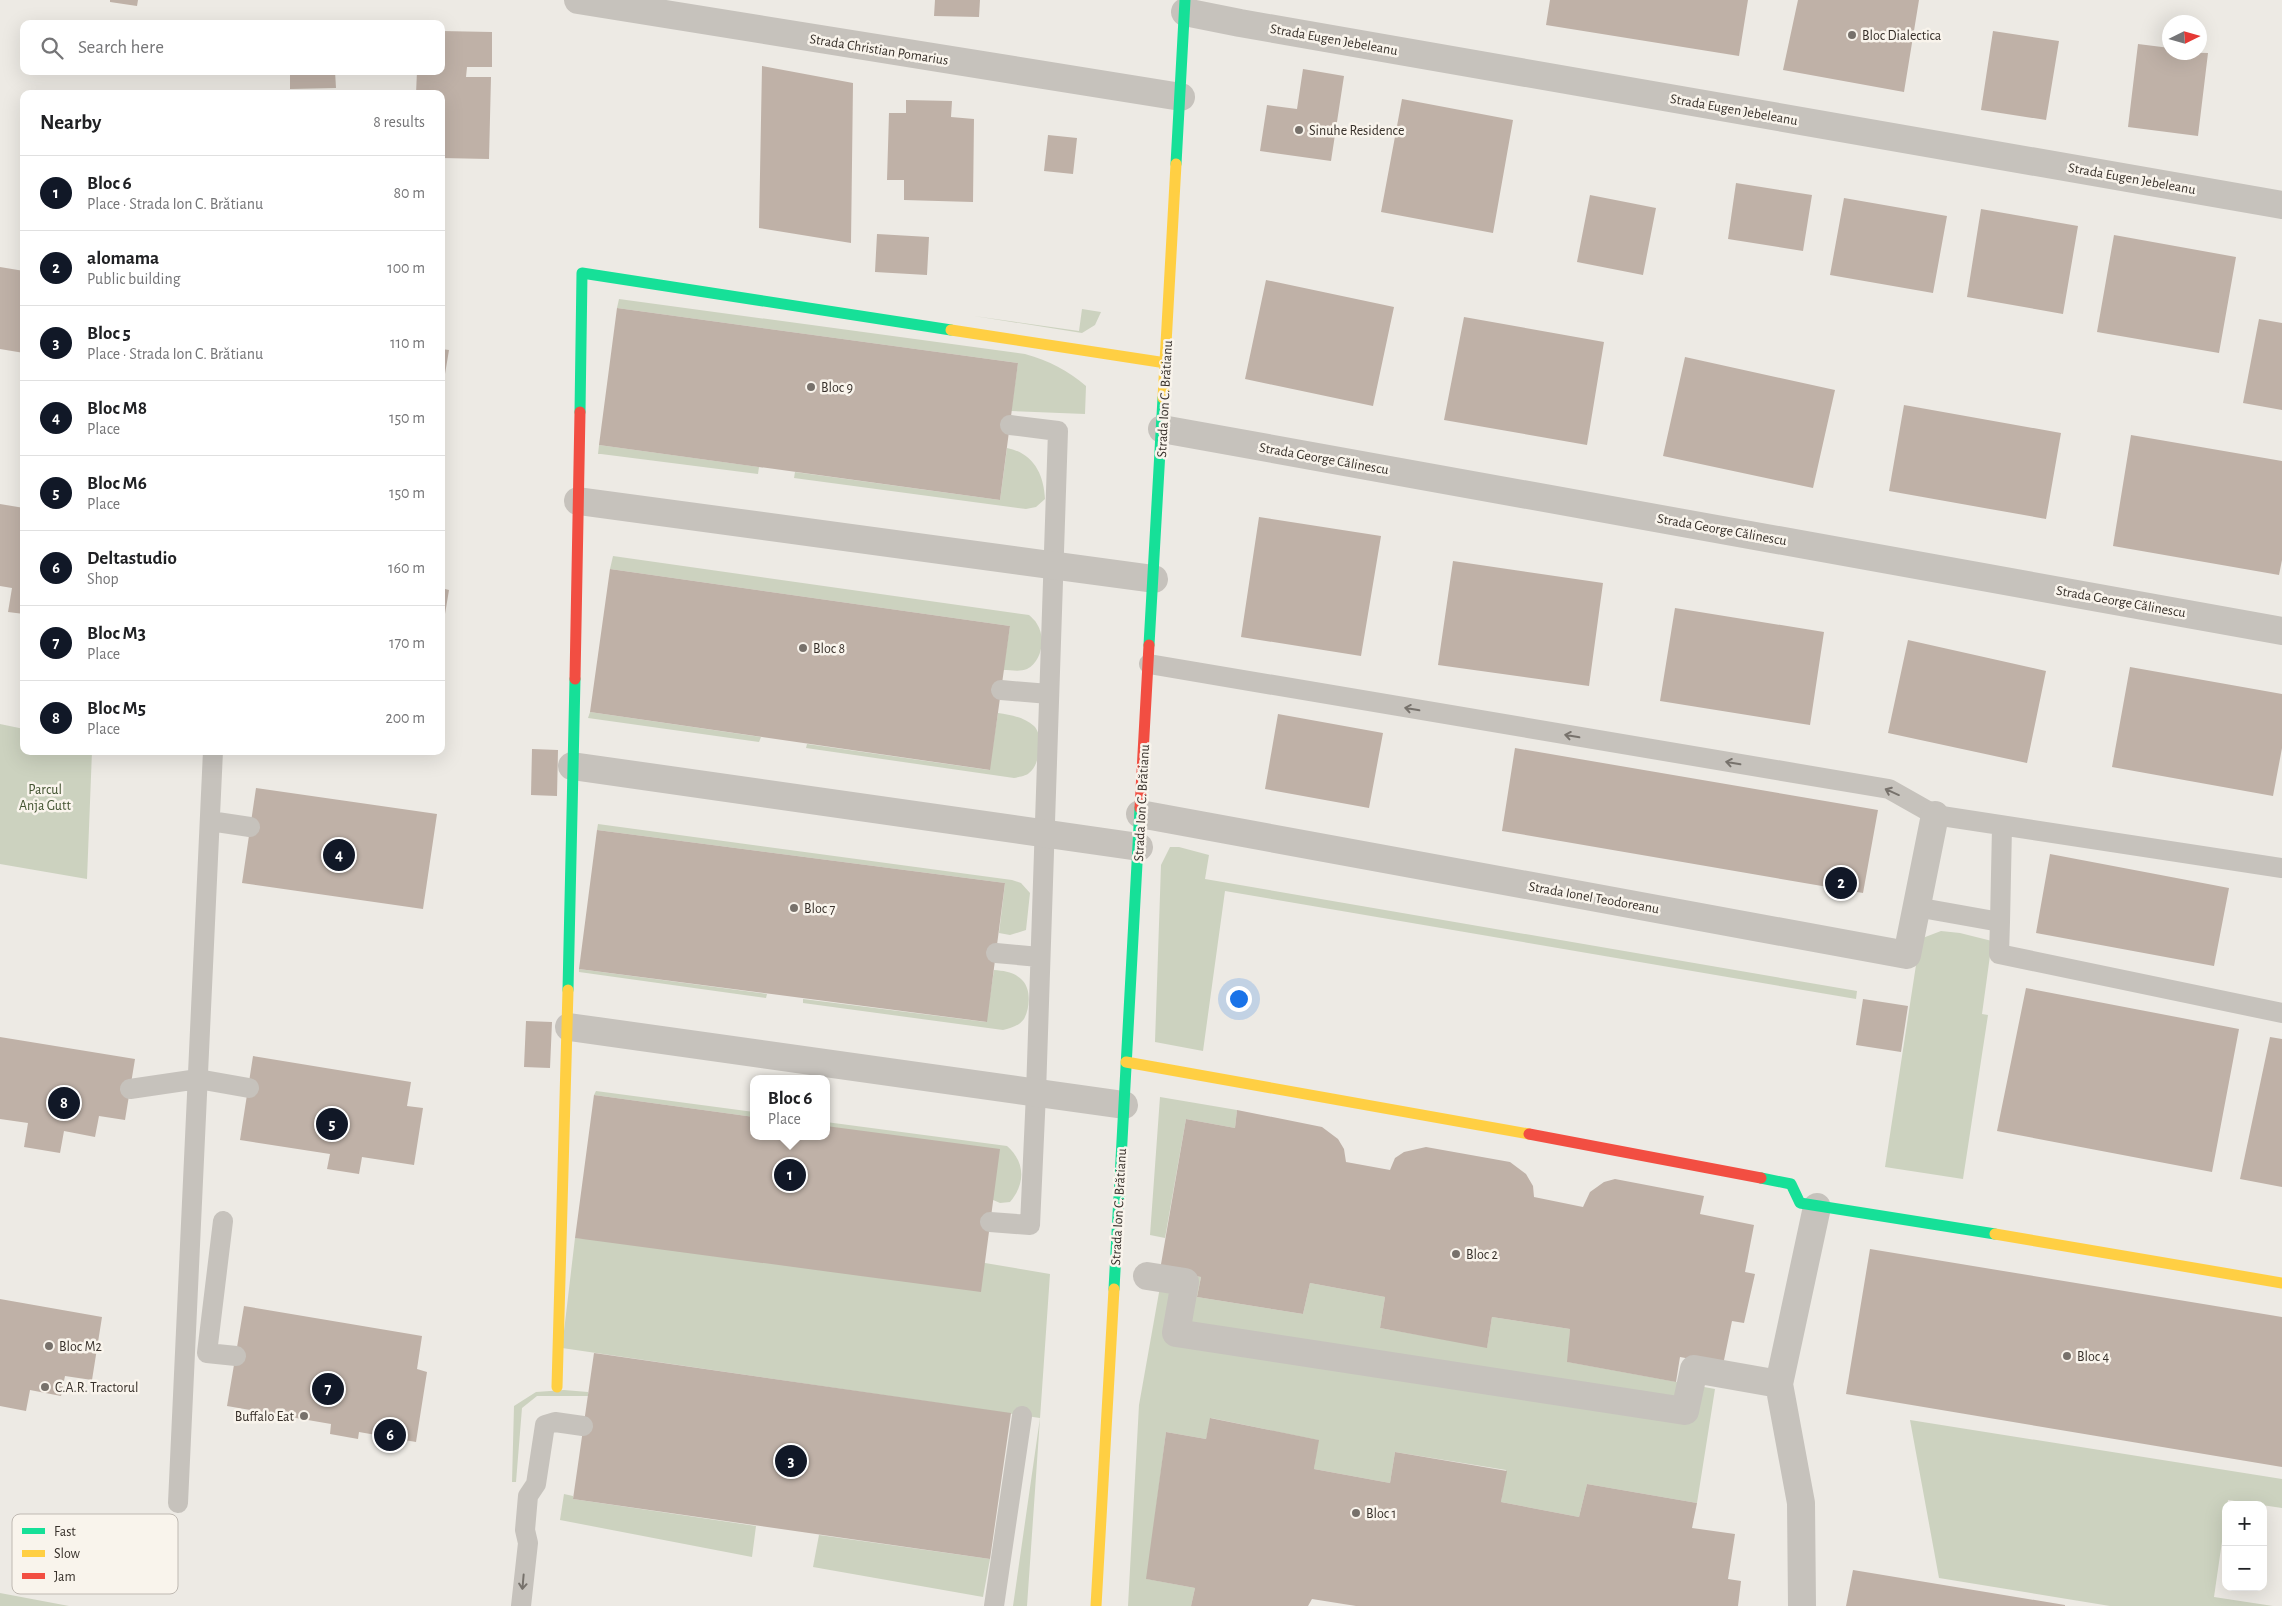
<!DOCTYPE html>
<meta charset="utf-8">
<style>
:root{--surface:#fff;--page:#f6f6f6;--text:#202124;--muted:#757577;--line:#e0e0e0;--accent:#111827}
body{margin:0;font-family:"Alegreya Sans",sans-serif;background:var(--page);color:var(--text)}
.controls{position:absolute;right:15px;bottom:15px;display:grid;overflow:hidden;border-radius:10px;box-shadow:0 5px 20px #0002}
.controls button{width:45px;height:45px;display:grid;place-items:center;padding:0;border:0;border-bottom:1px solid var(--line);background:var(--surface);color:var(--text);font:25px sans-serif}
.compass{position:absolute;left:2162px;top:15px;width:45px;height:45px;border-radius:50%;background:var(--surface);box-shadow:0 5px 20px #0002;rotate:85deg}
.you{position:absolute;left:1238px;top:998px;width:18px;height:18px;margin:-12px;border:4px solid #fff;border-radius:50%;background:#1a73e8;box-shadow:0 0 0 8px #1a73e833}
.badge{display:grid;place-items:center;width:32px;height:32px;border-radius:50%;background:var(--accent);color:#fff;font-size:16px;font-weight:700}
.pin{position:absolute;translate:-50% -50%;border:2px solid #fff;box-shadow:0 1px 5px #0006}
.popup{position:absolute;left:750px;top:1075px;width:80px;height:65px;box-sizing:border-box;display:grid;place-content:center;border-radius:10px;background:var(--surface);filter:drop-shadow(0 1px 4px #0005);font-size:16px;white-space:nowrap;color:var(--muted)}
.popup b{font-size:19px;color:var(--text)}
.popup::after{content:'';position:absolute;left:50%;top:100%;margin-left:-10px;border:10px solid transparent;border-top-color:var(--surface)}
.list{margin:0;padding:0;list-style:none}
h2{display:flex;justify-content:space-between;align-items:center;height:65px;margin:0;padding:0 20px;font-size:21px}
h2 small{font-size:16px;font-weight:400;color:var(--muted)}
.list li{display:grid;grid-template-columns:32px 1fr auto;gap:15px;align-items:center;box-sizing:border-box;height:75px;padding:0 20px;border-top:1px solid var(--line)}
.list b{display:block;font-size:19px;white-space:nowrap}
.list p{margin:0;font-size:16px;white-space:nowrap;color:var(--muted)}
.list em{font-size:16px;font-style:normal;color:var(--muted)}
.icon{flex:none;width:28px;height:28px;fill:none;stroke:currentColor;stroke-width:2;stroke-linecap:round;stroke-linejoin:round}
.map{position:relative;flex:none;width:2282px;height:1606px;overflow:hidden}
.search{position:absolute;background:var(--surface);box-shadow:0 5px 20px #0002;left:20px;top:20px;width:425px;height:55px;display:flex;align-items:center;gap:12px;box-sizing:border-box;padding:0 18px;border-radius:10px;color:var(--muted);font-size:19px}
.panel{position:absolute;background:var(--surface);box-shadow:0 5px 20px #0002;left:20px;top:90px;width:425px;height:665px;border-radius:10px}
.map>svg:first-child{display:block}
.green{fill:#ccd2bf}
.building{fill:#bfb1a7}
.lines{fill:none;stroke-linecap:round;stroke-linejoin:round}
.lane{stroke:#c6c2bc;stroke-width:20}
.street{stroke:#c6c2bc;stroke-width:28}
.fast{stroke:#16e098;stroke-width:11}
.slow{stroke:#ffcf43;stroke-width:11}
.jam{stroke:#f24e42;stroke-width:11}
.oneway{stroke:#77726c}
.poi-dot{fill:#77716b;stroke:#f9f4ec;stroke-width:2}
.labels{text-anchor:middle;stroke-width:5;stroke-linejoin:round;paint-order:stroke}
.poi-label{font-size:14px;fill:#37302a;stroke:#f9f4ec;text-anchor:start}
.street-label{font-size:14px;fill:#37302a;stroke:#f9f4ec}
.park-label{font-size:14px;fill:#425330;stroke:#f9f4ec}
.key{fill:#f9f4ec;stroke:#bfb9b2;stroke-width:1}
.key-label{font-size:14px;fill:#37302a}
</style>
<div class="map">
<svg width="2282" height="1606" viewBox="0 0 2282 1606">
<rect width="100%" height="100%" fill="#edeae4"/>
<path class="green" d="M619,299L1025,354C1050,361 1067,370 1086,386L1085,414L1011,411L1018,363L617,308Z
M1082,309L1101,312L1095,325L1082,333L974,316L1079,331Z
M599,445L759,467L758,474L601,454H598Z
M1007,448C1033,453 1044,474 1045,499L1036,507L1026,509L794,478L795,472L1000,500Z
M613,556L1029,615C1032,618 1035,620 1037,624C1046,637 1042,662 1027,669C1020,672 1011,670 1003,670L1010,626L610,569Z
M590,712L761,737L759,742L588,718Z
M998,713C1011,715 1024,717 1034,726C1044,736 1040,765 1029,773C1026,776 1018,777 1014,778L806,748L807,744L989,770Z
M0,724L24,729V751H92L87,879L0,864Z
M598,824L1012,880L1021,883L1030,893L1026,930L1010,935L999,933L1005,883L597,830Z
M1170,847H1179L1209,855L1205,879L1857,991L1856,999L1225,891L1203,1051L1155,1042L1161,865Z
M1941,931L1960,933L1992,941L1982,1014L1988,1015L1963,1179L1885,1167L1920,939Z
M579,969L767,994L766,998L579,972Z
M994,970C1005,971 1015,972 1023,981C1031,990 1030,1008 1024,1019C1019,1026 1011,1028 1003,1030L803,1003V999L986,1022Z
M596,1091L754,1112V1117L594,1095Z
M1160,1097L1237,1110L1235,1128L1186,1119L1165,1238L1150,1235Z
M826,1122L1007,1146C1025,1162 1026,1183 1010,1202L1000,1203L826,1126Z
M575,1238L985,1263L1050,1274L1027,1606H1013L1040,1418L562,1348Z
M1163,1270L1201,1277L1197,1297L1303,1314L1310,1283L1385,1297L1380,1328L1487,1347L1492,1317L1570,1329L1568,1362L1715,1389L1697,1503L1587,1484L1579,1517L1501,1502L1506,1470L1395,1452L1390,1483L1314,1469L1318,1440L1211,1418L1206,1439L1166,1432L1147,1579L1195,1588L1191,1606H1128L1139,1405Z
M564,1390L588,1392V1396H537L522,1408L516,1482H512L514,1406L536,1392Z
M1910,1420L2282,1479V1508L2228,1500L2214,1597L2273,1606H2110L1939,1578Z
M564,1494L573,1496V1499L756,1526L752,1557L560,1520Z
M819,1535L990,1559L983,1597L813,1567Z
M0,1593L69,1606H0Z"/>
<path class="building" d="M110,0H138L137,6L110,2Z
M935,0H980L979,17L934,16Z
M1550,0H1748L1739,56L1546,25Z
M1798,0H1919L1904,92L1783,70Z
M441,31L492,32V67H467L466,77H491L489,159L441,158V94H416L417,71H441Z
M1993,31L2059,41L2046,120L1981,110Z
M2138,44L2170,48V52L2208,53L2198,136L2128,127Z
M762,66L853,83L851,243L759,228Z
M1303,69L1344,76L1331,161L1260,151L1267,105L1297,109Z
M290,71H335L336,88L290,89Z
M1402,99L1513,120L1493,233L1381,212Z
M906,100L952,101L951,117L974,119L973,202L904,200V180H887L889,113H906Z
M1048,135L1077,138L1073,174L1044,171Z
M1736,183L1812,195L1803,251L1728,239Z
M1590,195L1656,208L1643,275L1577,262Z
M1844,198L1947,216L1933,293L1830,275Z
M1981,209L2078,226L2063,314L1967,297Z
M877,234L929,237L927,275L875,272Z
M2114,235L2236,257L2219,353L2097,332Z
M0,267L24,271V353L0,349Z
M1266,280L1394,307L1373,406L1245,379Z
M617,308L1018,363L1000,500L599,445Z
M1464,317L1604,342L1587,445L1444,420Z
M2259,319L2282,323V410L2243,403Z
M441,349L449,350L442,392H441Z
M1685,357L1835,390L1813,488L1663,456Z
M1904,405L2061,433L2046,519L1889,491Z
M2131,435L2282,461V560L2279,575L2113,546Z
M0,504L24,508V614L8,612L12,588L0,586Z
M1259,517L1381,536L1361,656L1241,637Z
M1453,561L1603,583L1589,686L1438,665Z
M610,569L1010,626L990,770L590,712Z
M441,588L449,590L442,632H441Z
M1675,608L1824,632L1810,725L1660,701Z
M1908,640L2046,671L2027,763L1888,733Z
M2130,667L2282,694V748L2273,796L2112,767Z
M1278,714L1383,733L1369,808L1265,789Z
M1515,748L1878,810L1863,893L1502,831Z
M532,749L558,750L557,796L531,795Z
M256,788L437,814L423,909L242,883Z
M597,830L1005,883L987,1022L579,969Z
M2050,854L2229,888L2214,966L2036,933Z
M2026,988L2239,1029L2212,1172L1997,1131Z
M1863,999L1908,1006L1901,1052L1856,1045Z
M526,1021L552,1022L550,1068L524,1067Z
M0,1037L135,1059L125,1120L99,1116L95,1137L64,1131L60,1153L24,1147L28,1123L0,1119Z
M2270,1037L2282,1039V1187L2240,1179Z
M253,1056L411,1082L407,1106L423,1108L414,1165L362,1157L359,1174L327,1169L330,1154L240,1140Z
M594,1095L754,1117V1136H826V1126L1000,1149L981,1292L575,1238Z
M1237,1110L1322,1127L1338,1139L1344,1149L1346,1162L1390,1170L1395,1158L1404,1152L1426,1147L1510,1162L1526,1174L1533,1186L1534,1197L1583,1207L1590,1192L1604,1182L1615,1179L1704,1196L1700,1214L1754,1225L1745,1272L1755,1274L1744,1323L1732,1321L1723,1365L1680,1357L1676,1382L1567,1362L1570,1329L1492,1317L1487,1348L1380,1328L1385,1297L1310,1283L1303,1314L1197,1297L1201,1277L1160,1270L1186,1119L1235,1128Z
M1870,1249L2282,1317V1467L1846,1394Z
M0,1299L102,1317L92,1380L65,1376L61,1396L30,1390L26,1411L0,1406Z
M244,1306L422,1336L417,1369L427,1372L416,1442L359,1432L358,1439L330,1434L331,1424L227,1406Z
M594,1353L1011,1413L990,1559L573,1499Z
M1210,1418L1319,1440L1314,1469L1390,1483L1395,1452L1507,1471L1501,1502L1579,1517L1587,1484L1697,1503L1692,1528L1735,1534L1728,1579L1741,1581L1738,1606H1356L1312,1599L1308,1606H1191L1195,1588L1146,1579L1166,1432L1206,1439Z
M1853,1570L2065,1605V1606H1846Z"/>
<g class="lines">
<path class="lane" d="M1149,664L1889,789L1935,815L2282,868
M1001,690L1049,694
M210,821L250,827
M1916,907L2000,922L1999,954L2282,1013
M2000,922L2002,827
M996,953L1039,957
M130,1089L198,1079L249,1088
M223,1221L207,1353L236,1356
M990,1222L1030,1225L1036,1093L1058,431L1010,425
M178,1503L213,751
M521,1606L528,1543L525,1530L528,1496L536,1484L545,1425L555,1422L583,1426
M994,1606L1022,1416"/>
<path class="street" d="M578,0L1181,97
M1185,12L1240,23L2282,205
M1162,429L2282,631
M578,501L1154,579
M572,766L1139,847
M1140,814L1907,955L1935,815
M569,1027L1124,1105
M1147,1276L1185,1282L1176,1333L1685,1411L1694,1369L1779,1384
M1802,1606L1801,1503L1779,1384L1817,1207"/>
<path class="fast" d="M1176,164L1185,0
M580,412L582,273L951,330
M1149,645L1163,398
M568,990L575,679
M1761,1178L1791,1184L1800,1203L1995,1234
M1114,1289L1140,808"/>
<path class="slow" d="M951,330L1166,363
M1163,398L1176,164
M1126,1062L1529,1134
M1995,1234L2282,1283
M557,1387L568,990
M1096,1606L1114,1289"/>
<path class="jam" d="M575,679L580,412
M1140,808L1149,645
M1529,1134L1761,1178"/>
</g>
<defs><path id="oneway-shaft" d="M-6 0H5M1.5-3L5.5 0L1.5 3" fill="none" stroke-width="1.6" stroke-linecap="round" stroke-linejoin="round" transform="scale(1.25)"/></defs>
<g class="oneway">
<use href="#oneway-shaft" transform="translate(1412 709) rotate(-170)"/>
<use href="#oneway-shaft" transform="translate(1572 736) rotate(-170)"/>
<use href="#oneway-shaft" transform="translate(1733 763) rotate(-170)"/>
<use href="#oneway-shaft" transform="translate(1892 792) rotate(-156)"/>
<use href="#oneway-shaft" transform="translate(523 1582) rotate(95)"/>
</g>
<g class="poi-dot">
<circle cx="1852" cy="35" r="5"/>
<circle cx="1299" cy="130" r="5"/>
<circle cx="811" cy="387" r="5"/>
<circle cx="803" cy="648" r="5"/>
<circle cx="794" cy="908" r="5"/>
<circle cx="1456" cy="1254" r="5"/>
<circle cx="49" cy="1346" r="5"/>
<circle cx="2067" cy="1356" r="5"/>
<circle cx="45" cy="1387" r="5"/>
<circle cx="304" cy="1416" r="5"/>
<circle cx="1356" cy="1513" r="5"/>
</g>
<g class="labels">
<g class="poi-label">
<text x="1862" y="40">Bloc Dialectica</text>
<text x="1309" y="135">Sinuhe Residence</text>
<text x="821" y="392">Bloc 9</text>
<text x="813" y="653">Bloc 8</text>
<text x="804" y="913">Bloc 7</text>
<text x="1466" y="1259">Bloc 2</text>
<text x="59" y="1351">Bloc M2</text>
<text x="2077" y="1361">Bloc 4</text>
<text x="55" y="1392">C.A.R. Tractorul</text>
<text x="294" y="1421" text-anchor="end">Buffalo Eat</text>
<text x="1366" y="1518">Bloc 1</text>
</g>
<g class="street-label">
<text transform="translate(1334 39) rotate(10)" y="5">Strada Eugen Jebeleanu</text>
<text transform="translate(879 49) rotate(9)" y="5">Strada Christian Pomarius</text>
<text transform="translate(1734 109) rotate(10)" y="5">Strada Eugen Jebeleanu</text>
<text transform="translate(2132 178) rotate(10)" y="5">Strada Eugen Jebeleanu</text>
<text transform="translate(1164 399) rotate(-87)" y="5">Strada Ion C. Brătianu</text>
<text transform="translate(1324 458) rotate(10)" y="5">Strada George Călinescu</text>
<text transform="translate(1722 529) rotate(10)" y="5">Strada George Călinescu</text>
<text transform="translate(2121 601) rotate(10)" y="5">Strada George Călinescu</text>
<text transform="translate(1141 803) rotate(-87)" y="5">Strada Ion C. Brătianu</text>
<text transform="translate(1594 897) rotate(10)" y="5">Strada Ionel Teodoreanu</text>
<text transform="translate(1118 1207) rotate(-87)" y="5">Strada Ion C. Brătianu</text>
</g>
<g class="park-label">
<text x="45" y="794">Parcul<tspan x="45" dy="16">Anja Gutt</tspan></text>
</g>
</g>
<rect x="12" y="1514" width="166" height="80" rx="8" class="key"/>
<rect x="22" y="1528" width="23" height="6" fill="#16e098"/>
<rect x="22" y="1550" width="23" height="7" fill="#ffcf43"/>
<rect x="22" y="1573" width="23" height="6" fill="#f24e42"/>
<g class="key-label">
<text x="54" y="1536">Fast</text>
<text x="54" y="1558">Slow</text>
<text x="54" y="1581">Jam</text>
</g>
</svg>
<div class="controls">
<button>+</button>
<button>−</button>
</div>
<svg class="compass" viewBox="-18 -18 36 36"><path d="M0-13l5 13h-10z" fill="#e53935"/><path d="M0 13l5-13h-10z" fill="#757577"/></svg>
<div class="you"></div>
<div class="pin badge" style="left:790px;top:1175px">1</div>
<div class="popup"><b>Bloc 6</b>Place</div>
<div class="pin badge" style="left:1841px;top:883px">2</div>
<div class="pin badge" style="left:791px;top:1461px">3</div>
<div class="pin badge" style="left:339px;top:855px">4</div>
<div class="pin badge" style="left:332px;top:1124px">5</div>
<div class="pin badge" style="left:390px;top:1435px">6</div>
<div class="pin badge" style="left:328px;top:1389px">7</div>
<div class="pin badge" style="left:64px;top:1103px">8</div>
<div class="search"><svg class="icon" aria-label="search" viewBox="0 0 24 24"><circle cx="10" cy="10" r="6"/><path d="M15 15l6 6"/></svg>Search here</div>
<section class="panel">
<h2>Nearby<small>8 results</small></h2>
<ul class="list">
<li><span class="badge">1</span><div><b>Bloc 6</b><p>Place · Strada Ion C. Brătianu</p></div><em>80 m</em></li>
<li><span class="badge">2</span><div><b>alomama</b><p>Public building</p></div><em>100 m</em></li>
<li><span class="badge">3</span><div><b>Bloc 5</b><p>Place · Strada Ion C. Brătianu</p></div><em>110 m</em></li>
<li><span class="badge">4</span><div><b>Bloc M8</b><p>Place</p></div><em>150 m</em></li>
<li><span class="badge">5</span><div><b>Bloc M6</b><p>Place</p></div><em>150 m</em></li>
<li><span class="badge">6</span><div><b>Deltastudio</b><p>Shop</p></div><em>160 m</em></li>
<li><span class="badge">7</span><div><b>Bloc M3</b><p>Place</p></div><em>170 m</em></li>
<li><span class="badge">8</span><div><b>Bloc M5</b><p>Place</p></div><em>200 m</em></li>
</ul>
</section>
</div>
